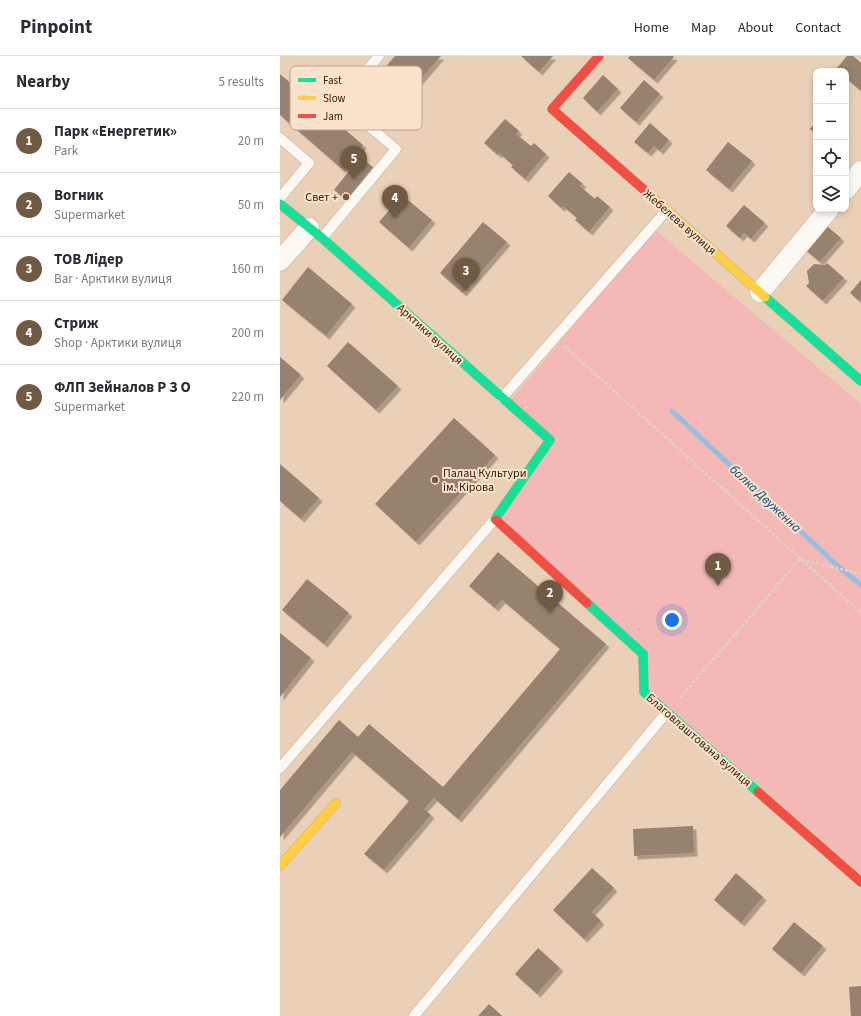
<!DOCTYPE html>
<meta charset="utf-8">
<style>
:root{--surface:#fff;--page:#f7f7f7;--text:#2b2b33;--muted:#7c7c81;--line:#e1e1e2;--accent:#715a42}
body{margin:0;font-family:"Source Sans 3",sans-serif;background:var(--page);color:var(--text)}
.controls{position:absolute;right:12px;top:12px;display:grid;overflow:hidden;border-radius:8px;box-shadow:0 2px 6px #0003}
.controls button{width:36px;height:36px;display:grid;place-items:center;padding:0;border:0;border-bottom:1px solid var(--line);background:var(--surface);color:var(--text);font:20px sans-serif}
.you{position:absolute;left:392px;top:564px;width:14px;height:14px;margin:-10px;border:3px solid #fff;border-radius:50%;background:#1a73e8;box-shadow:0 0 0 6px #1a73e833}
.badge{display:grid;place-items:center;width:26px;height:26px;border-radius:50%;background:var(--accent);color:#fff;font-size:13px;font-weight:700}
.pin{position:absolute;translate:-50% -33px;filter:drop-shadow(0 1px 2px #0008)}
.pin::after{content:'';position:absolute;top:21px;width:14px;height:12px;background:inherit;clip-path:polygon(0 0,100% 0,50% 100%)}
.list{margin:0;padding:0;list-style:none}
h2{display:flex;justify-content:space-between;align-items:center;height:52px;margin:0;padding:0 16px;font-size:17px}
h2 small{font-size:13px;font-weight:400;color:var(--muted)}
.list li{display:grid;grid-template-columns:26px 1fr auto;gap:12px;align-items:center;box-sizing:border-box;height:64px;padding:0 16px;border-top:1px solid var(--line)}
.list b{display:block;font-size:15px;white-space:nowrap}
.list p{margin:0;font-size:13px;white-space:nowrap;color:var(--muted)}
.list em{font-size:13px;font-style:normal;color:var(--muted)}
.icon{flex:none;width:22px;height:22px;fill:none;stroke:currentColor;stroke-width:2;stroke-linecap:round;stroke-linejoin:round}
.map{position:relative;flex:none;width:581px;height:960px;overflow:hidden}
header{display:flex;align-items:center;gap:24px;box-sizing:border-box;height:56px;padding:0 20px;background:var(--surface);border-bottom:1px solid var(--line)}
header strong{font-size:19px}
nav{display:flex;gap:22px;margin-inline-start:auto;font-size:14px}
main{display:flex}
aside{flex:1;background:var(--surface)}
.map>svg:first-child{display:block}
.green{fill:#f4b8b7}
.lines{fill:none;stroke-linecap:round;stroke-linejoin:round}
.stream{stroke:#97bedf;stroke-width:5}
.building{fill:#96826e;filter:url(#shadow)}
.lane-casing{stroke:#c2ac95;stroke-width:11}
.street-casing{stroke:#c2ac95;stroke-width:21}
.fast-casing{stroke:#c2ac95;stroke-width:10}
.slow-casing{stroke:#c2ac95;stroke-width:10}
.jam-casing{stroke:#c2ac95;stroke-width:10}
.path{stroke:#ddd4cb;stroke-width:2.5;stroke-dasharray:3 2;stroke-linecap:butt}
.lane{stroke:#fcf8f4;stroke-width:10}
.street{stroke:#fcf8f4;stroke-width:20}
.fast{stroke:#16e098;stroke-width:9}
.slow{stroke:#ffcf43;stroke-width:9}
.jam{stroke:#f24e42;stroke-width:9}
.poi-dot{fill:#715a42;stroke:#fae2cc;stroke-width:1.5}
.labels{text-anchor:middle;stroke-width:4;stroke-linejoin:round;paint-order:stroke}
.poi-label{font-size:12px;fill:#301b03;stroke:#fae2cc;text-anchor:end}
.street-label{font-size:12px;fill:#301b03;stroke:#fae2cc}
.water-label{font-size:13px;font-style:italic;fill:#044876;stroke:#fae2cc}
.key{fill:#fae2cc;stroke:#bda690;stroke-width:1}
.key-label{font-size:11px;fill:#301b03}
</style>
<header>
<strong>Pinpoint</strong>
<nav><a>Home</a><a>Map</a><a>About</a><a>Contact</a></nav>
</header>
<main>
<aside>
<h2>Nearby<small>5 results</small></h2>
<ul class="list">
<li><span class="badge">1</span><div><b>Парк «Енергетик»</b><p>Park</p></div><em>20 m</em></li>
<li><span class="badge">2</span><div><b>Вогник</b><p>Supermarket</p></div><em>50 m</em></li>
<li><span class="badge">3</span><div><b>ТОВ Лідер</b><p>Bar · Арктики вулиця</p></div><em>160 m</em></li>
<li><span class="badge">4</span><div><b>Стриж</b><p>Shop · Арктики вулиця</p></div><em>200 m</em></li>
<li><span class="badge">5</span><div><b>ФЛП Зейналов Р З О</b><p>Supermarket</p></div><em>220 m</em></li>
</ul>
</aside>
<div class="map">
<svg width="581" height="960" viewBox="0 0 581 960">
<defs>
<filter id="shadow"><feDropShadow dx="3.5" dy="3.5" stdDeviation="0" flood-color="#0004"/></filter>
</defs>
<rect width="100%" height="100%" fill="#ead0b7"/>
<path class="green" d="M374,173L581,348V818L370,634L368,597L221,462L276,384L231,344Z"/>
<g class="lines">
<path class="stream" d="M392,355L561,513L581,529"/>
</g>
<path class="building" d="M115,0H161L113,55L87,32Z
M241,0H273L259,16Z
M350,0H393L394,1L374,24L348,2Z
M567,0H573L581,7V35L566,22V15H558L556,13Z
M0,18L83,89L62,113L0,59Z
M323,19L338,33L317,56L303,42Z
M364,24L380,38L356,66L340,52Z
M225,63L239,75L236,78L251,90L254,87L266,98L245,123L231,111L233,109L219,97L218,99L204,87Z
M536,66V78L530,73Z
M370,67L389,84L380,95L374,90L368,97L354,86Z
M448,86L472,105L449,133L426,114Z
M80,101L93,111L67,144L54,134Z
M289,116L303,128L300,130L315,143L317,140L330,151L309,176L295,164L297,162L283,150L281,152L268,140Z
M122,139L152,164L129,192L99,166Z
M464,149L485,167L471,183L464,177L460,182L446,170Z
M203,166L227,186L183,237L160,217Z
M543,167L561,182L540,206L522,191Z
M547,207L564,222L543,245L526,230L529,227L527,215L534,208L545,209Z
M28,211L72,248L46,280L2,244Z
M581,224V243L579,245L570,237Z
M68,286L118,330L96,354L47,310Z
M0,301L21,319L0,344Z
M174,362L215,399L136,486L95,448Z
M0,408L39,442L21,463L0,445Z
M218,496L326,588L178,763L154,742L144,753L151,759L104,814L84,798L129,745L72,696L0,781V734L59,664L78,681L89,668L163,731L280,593L222,544L215,552L189,530Z
M27,523L69,557L44,588L2,554Z
M0,577L31,602L0,641Z
M413,770L414,797L354,800L353,773Z
M312,812L334,832L312,856L321,865L304,883L273,854Z
M456,817L483,841L461,867L434,844Z
M514,866L543,890L521,917L492,893Z
M258,892L280,912L257,938L235,918Z
M581,930V960H571L569,931Z
M209,948L222,960H198Z"/>
<g class="lines">
<defs>
<path id="lane" d="M0,82L29,107L0,142
M42,182L116,93L60,46L99,0
M222,342L387,154
M0,712L215,463
M134,960L387,656"/>
<path id="street" d="M566,133L581,115
M0,205L29,172
M480,236L549,153"/>
<path id="fast" d="M0,148L42,182L270,384L215,463L216,464
M485,241L581,325
M307,547L363,598L364,636L478,736"/>
<path id="slow" d="M371,140L485,241
M0,810L56,747"/>
<path id="jam" d="M319,0L272,53L371,140
M216,464L307,547
M478,736L581,826"/>
</defs>
<use href="#lane" class="lane-casing"/>
<use href="#street" class="street-casing"/>
<use href="#fast" class="fast-casing"/>
<use href="#slow" class="slow-casing"/>
<use href="#jam" class="jam-casing"/>
<path class="path" d="M284,290L581,557
M400,642L520,503L581,518"/>
<use href="#lane" class="lane"/>
<use href="#street" class="street"/>
<use href="#fast" class="fast"/>
<use href="#slow" class="slow"/>
<use href="#jam" class="jam"/>
</g>
<g class="poi-dot">
<circle cx="66" cy="141" r="4"/>
<circle cx="155" cy="424" r="4"/>
</g>
<g class="labels">
<g class="poi-label">
<text x="58" y="145">Свет +</text>
<text x="163" y="421" text-anchor="start">Палац Культури<tspan x="163" dy="14">ім. Кірова</tspan></text>
</g>
<g class="street-label">
<text transform="translate(400 166) rotate(41)" y="4">Жебелєва вулиця</text>
<text transform="translate(150 278) rotate(42)" y="4">Арктики вулиця</text>
<text transform="translate(419 684) rotate(41)" y="4">Благовлаштована вулиця</text>
</g>
<g class="water-label">
<text transform="translate(486 442) rotate(43)" y="5">балка Двуженна</text>
</g>
</g>
<rect x="10" y="10" width="132" height="64" rx="6" class="key"/>
<rect x="18" y="22" width="18" height="4" fill="#16e098"/>
<rect x="18" y="40" width="18" height="4" fill="#ffcf43"/>
<rect x="18" y="58" width="18" height="4" fill="#f24e42"/>
<g class="key-label">
<text x="43" y="28">Fast</text>
<text x="43" y="46">Slow</text>
<text x="43" y="64">Jam</text>
</g>
</svg>
<div class="controls">
<button>+</button>
<button>−</button>
<button><svg class="icon" aria-label="locate" viewBox="0 0 24 24"><circle cx="12" cy="12" r="6"/><path d="M12 2v4M12 18v4M2 12h4M18 12h4"/></svg></button>
<button><svg class="icon" aria-label="layers" viewBox="0 0 24 24"><path d="M12 4l9 5-9 5-9-5zM3 14l9 5 9-5"/></svg></button>
</div>
<div class="you"></div>
<div class="pin badge" style="left:438px;top:530px">1</div>
<div class="pin badge" style="left:270px;top:557px">2</div>
<div class="pin badge" style="left:186px;top:235px">3</div>
<div class="pin badge" style="left:115px;top:162px">4</div>
<div class="pin badge" style="left:74px;top:123px">5</div>
</div>
</main>
